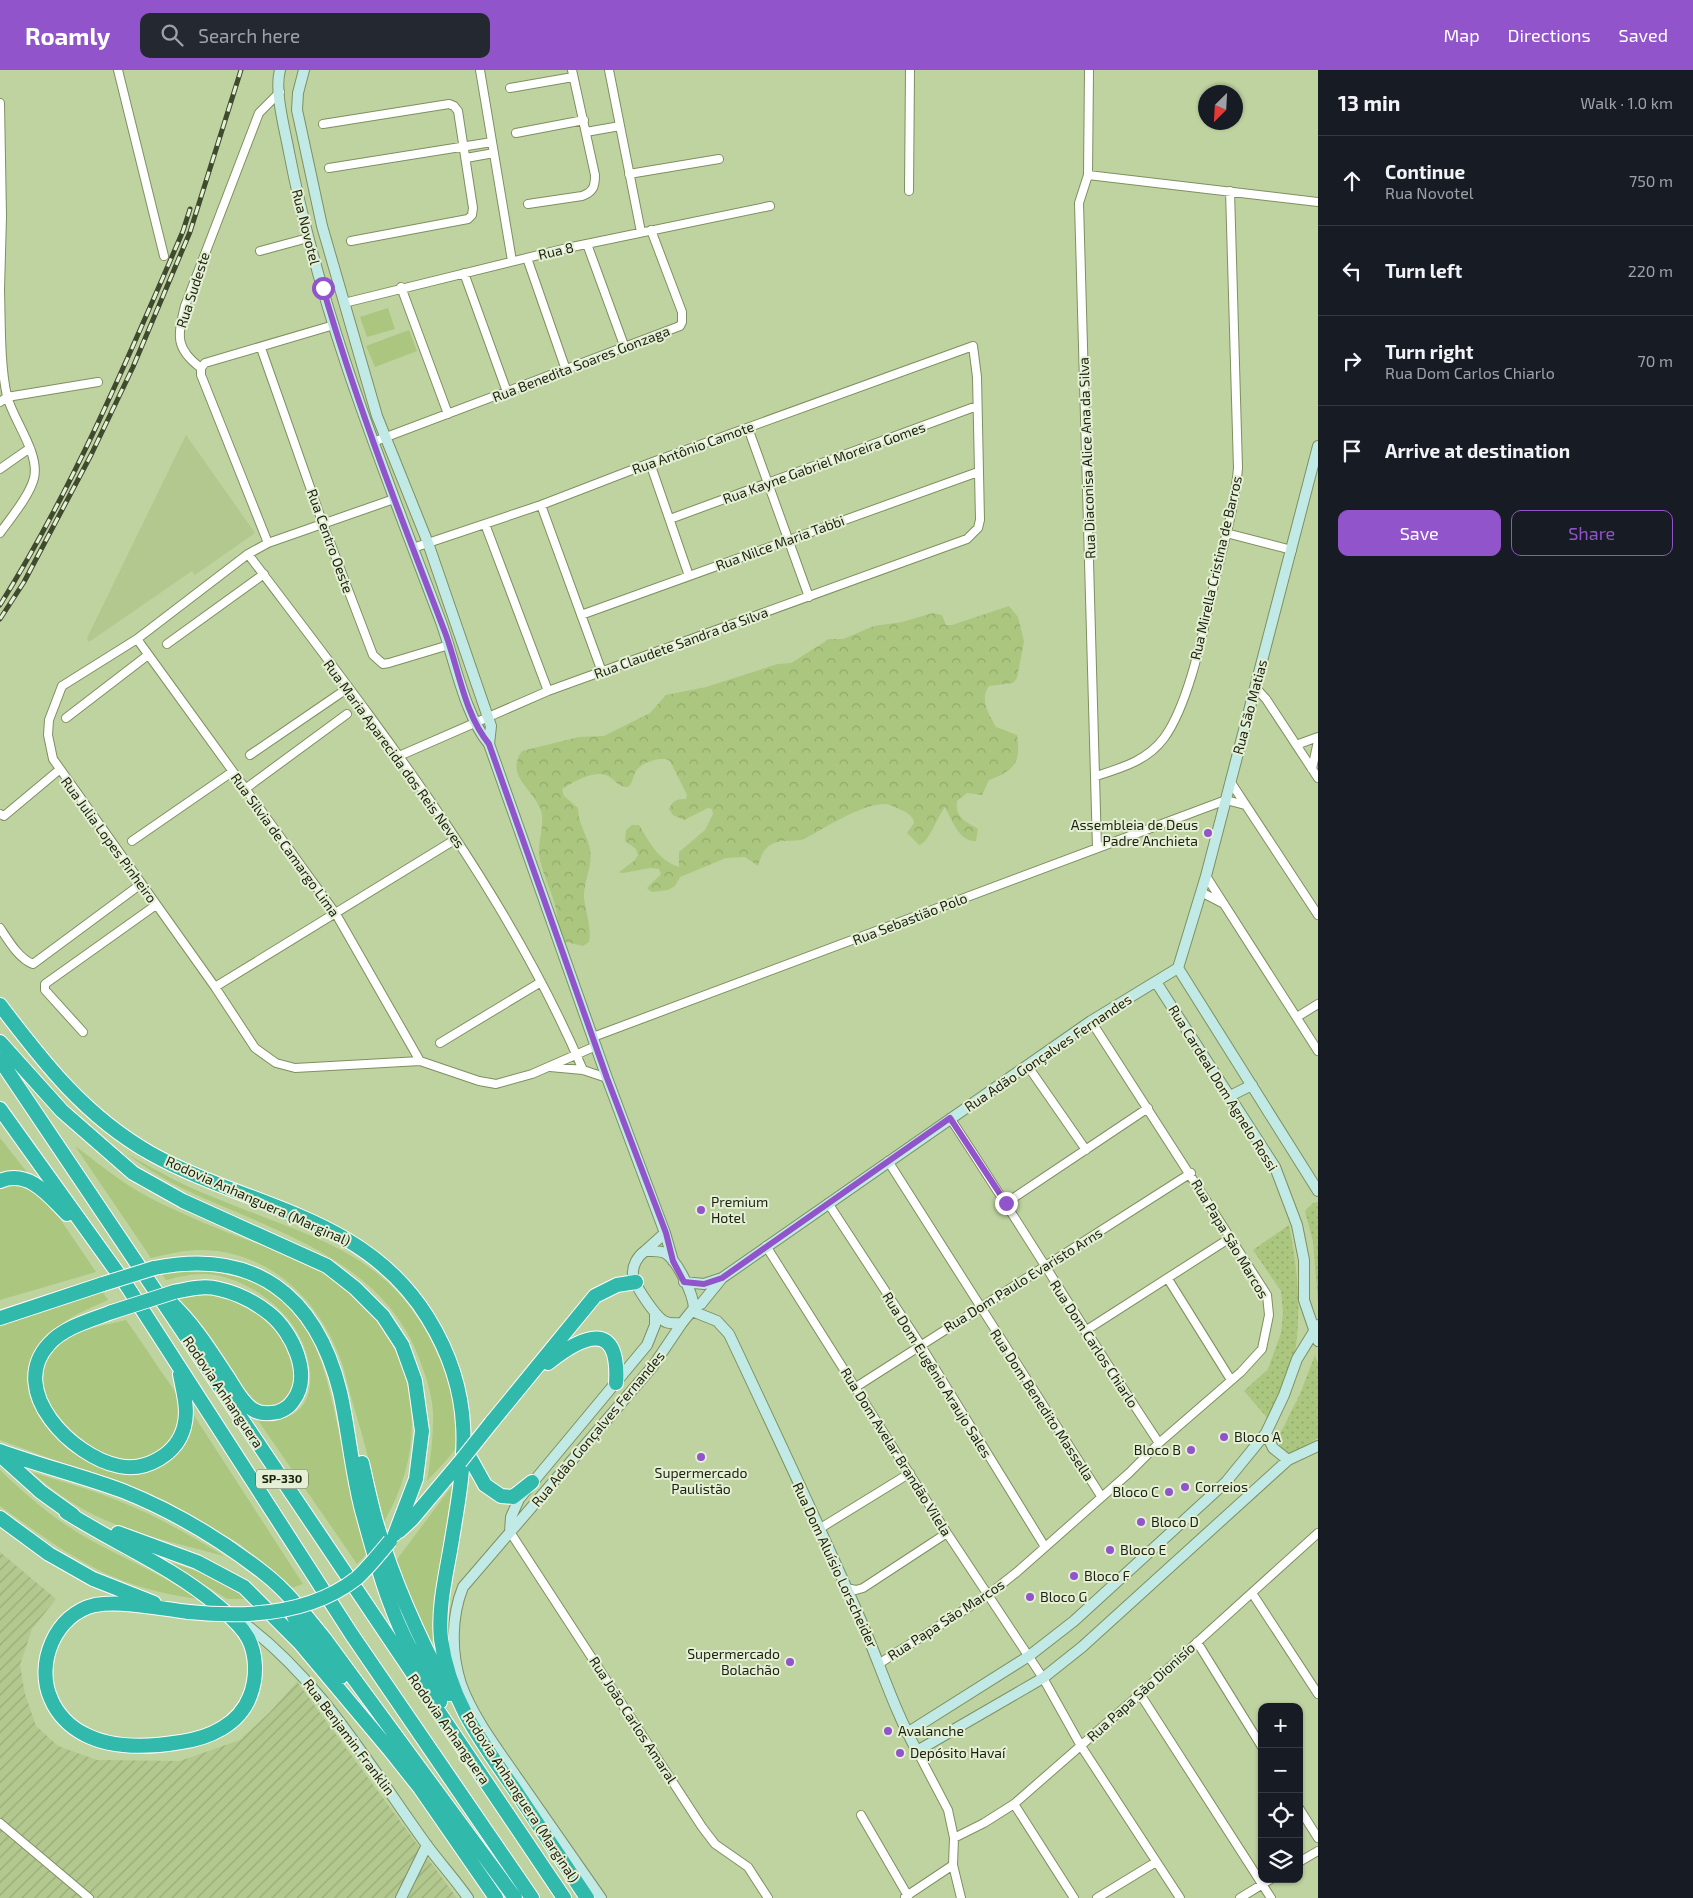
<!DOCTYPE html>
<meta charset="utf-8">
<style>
:root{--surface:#171b24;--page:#242831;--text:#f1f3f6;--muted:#9ea1a6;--line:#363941;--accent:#9154ca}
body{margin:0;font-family:"Exo 2",sans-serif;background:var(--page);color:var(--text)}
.controls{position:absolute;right:15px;bottom:15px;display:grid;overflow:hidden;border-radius:10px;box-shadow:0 1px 4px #0004}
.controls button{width:45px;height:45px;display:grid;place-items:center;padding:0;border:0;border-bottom:1px solid var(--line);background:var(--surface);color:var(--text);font:25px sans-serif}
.compass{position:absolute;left:1198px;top:15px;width:45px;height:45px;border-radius:50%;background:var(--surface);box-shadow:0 1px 4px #0004;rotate:204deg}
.stop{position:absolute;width:15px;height:15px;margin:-11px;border:4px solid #9154ca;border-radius:50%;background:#fff}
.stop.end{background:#9154ca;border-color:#fff;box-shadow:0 1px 5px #0008}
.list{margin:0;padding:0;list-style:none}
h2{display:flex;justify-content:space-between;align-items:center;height:65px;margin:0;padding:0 20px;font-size:21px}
h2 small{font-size:16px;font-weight:400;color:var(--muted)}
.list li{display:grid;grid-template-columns:32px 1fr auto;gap:15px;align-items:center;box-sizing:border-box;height:90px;padding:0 20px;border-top:1px solid var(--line)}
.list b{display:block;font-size:19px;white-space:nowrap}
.list p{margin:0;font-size:16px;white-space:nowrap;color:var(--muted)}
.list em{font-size:16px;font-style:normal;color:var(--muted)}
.actions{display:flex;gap:10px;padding:15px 20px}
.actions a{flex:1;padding:11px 0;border:1px solid var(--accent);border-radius:10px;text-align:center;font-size:18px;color:var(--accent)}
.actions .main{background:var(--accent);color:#fff}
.icon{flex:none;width:28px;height:28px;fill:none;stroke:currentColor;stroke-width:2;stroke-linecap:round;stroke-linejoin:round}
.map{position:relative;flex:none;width:1318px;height:1828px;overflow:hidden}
header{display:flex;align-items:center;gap:30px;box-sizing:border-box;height:70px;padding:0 25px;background:var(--accent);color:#fff}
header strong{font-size:24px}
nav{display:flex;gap:28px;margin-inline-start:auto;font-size:18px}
.search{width:350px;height:45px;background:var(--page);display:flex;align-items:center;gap:12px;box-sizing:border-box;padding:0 18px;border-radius:10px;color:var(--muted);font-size:19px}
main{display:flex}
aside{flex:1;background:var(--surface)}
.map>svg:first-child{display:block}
.built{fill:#b2c88e}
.industrial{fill:url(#industrial-furrows)}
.green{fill:#abc67e}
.forest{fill:url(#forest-crowns)}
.park{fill:url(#park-dots)}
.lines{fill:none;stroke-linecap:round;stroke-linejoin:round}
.street-casing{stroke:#7e9060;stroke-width:10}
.secondary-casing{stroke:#7e9060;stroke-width:12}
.highway-casing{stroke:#fff;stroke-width:16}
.street{stroke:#fff;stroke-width:8}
.secondary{stroke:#c1eae6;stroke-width:10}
.highway{stroke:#31b9ab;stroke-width:14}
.rail-casing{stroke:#404a2f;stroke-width:5}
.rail{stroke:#e5efd5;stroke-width:3;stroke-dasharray:9;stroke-linecap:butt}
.highway-bridge-casing{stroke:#fff;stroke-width:16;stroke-linecap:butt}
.highway-bridge{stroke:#31b9ab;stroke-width:14}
.route{stroke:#9154ca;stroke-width:6}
.poi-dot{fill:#9154ca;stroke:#e5efd5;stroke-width:2}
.labels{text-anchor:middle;stroke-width:4;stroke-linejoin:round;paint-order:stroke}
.shield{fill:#e5efd5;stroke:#575f49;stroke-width:1}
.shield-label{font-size:12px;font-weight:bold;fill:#1a210d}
.street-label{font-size:14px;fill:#1a210d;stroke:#e5efd5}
.poi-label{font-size:14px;fill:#1a210d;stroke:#e5efd5;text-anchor:start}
</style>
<header>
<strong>Roamly</strong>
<div class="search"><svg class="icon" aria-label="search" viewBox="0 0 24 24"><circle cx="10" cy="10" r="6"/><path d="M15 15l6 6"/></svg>Search here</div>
<nav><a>Map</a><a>Directions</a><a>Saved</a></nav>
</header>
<main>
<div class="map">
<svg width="1318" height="1828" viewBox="0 0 1318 1828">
<defs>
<pattern id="industrial-furrows" width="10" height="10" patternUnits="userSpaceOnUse" patternTransform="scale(1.25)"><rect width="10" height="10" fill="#b2c88e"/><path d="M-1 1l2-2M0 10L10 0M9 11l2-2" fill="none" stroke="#98ac79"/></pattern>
<pattern id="forest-crowns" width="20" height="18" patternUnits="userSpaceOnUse" patternTransform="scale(1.25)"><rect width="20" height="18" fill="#abc67e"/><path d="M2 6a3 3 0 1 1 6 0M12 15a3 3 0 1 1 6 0" fill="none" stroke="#93aa6c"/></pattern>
<pattern id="park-dots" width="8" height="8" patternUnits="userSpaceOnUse" patternTransform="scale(1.25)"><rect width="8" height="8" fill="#abc67e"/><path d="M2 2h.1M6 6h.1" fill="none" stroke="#93aa6c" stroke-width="1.8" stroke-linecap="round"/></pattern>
</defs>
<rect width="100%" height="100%" fill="#bfd3a0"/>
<path class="built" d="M186,365L255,463L195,505L192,501L89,572L87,568Z"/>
<path class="industrial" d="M0,1482L56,1529L32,1559L20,1595L25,1624L36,1656L58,1676L97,1690L180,1691L240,1670L270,1642L297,1612L457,1828H0Z"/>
<path class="green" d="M388,238L395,259L367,267L360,247Z
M409,260L417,281L375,297L366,276Z
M0,1068L27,1102L8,1101L0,1104Z
M75,1076C103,1097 128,1118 160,1133C189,1147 220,1160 250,1171C275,1181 301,1188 323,1202C413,1260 437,1360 384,1452C375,1413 365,1373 353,1334C348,1317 345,1299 338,1283C315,1225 265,1180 200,1180C184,1180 168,1184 151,1188Z
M127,1084C157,1101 186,1117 218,1129C324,1173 399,1183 445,1302C452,1321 463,1357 456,1376C453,1385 434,1403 427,1411C430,1391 433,1371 433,1351C434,1332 428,1313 422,1296C386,1190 280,1164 188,1121C166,1111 146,1098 127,1084Z
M9,1113L33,1117L54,1140L96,1202L0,1230V1117Z
M189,1196C222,1201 250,1203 278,1224C321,1258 330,1325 342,1375C351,1411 360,1446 368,1482L357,1494L255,1346C324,1363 320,1288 289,1250C271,1228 243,1210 215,1205C199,1202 182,1206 166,1210L160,1201Z
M101,1220L108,1230C91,1238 73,1244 58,1257C46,1266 41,1276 36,1291C34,1297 31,1303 29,1309C23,1339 56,1362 77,1376C88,1383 108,1400 119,1402C158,1411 189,1380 193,1344L303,1514L291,1518L240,1474L164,1430L0,1370V1253Z
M198,1223C236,1227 269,1242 287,1278C293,1290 298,1304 292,1318C288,1329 277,1339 263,1335C259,1334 253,1329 251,1326C238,1313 229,1294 218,1279C206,1261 192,1245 179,1228Z
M126,1250C138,1267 149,1283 160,1300C165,1307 171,1315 175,1322C181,1336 179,1353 173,1366C136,1436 5,1337 51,1282C68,1261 102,1256 126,1250Z
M0,1400C25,1424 50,1446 80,1464C118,1487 160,1502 197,1529C110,1517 69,1485 0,1436Z
M31,1402C60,1411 90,1419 119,1431C156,1446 190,1465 224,1486C173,1472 116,1461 71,1432C57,1423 44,1412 31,1402Z
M452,1416L432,1573L395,1492Z
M167,1491L219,1509L248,1529H227Z"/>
<path class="forest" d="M1009,536L1018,547L1024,571L1017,608L1013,613L989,616C979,630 989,644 996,657L1017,665C1021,693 1015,700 989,710L982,725L967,723L957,731C955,748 965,751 978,759L976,771C959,772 952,750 945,737C938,746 928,774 919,775L907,763L914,753C913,746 907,742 901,740C897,738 891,735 887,734C862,733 827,757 806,768C797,773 783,768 772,774C763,779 761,786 758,796L745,787L726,788L680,807L675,816L668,820L652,822L647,818L661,804L659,799L650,798L623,803L619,802L634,791L638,785L636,779L625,771L626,760L632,755H639C650,773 658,790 679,797V782L705,760L713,744L712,739L708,738L684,750L673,745L669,739C673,730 677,729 686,729L687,725L670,691C661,685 639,693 635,703C632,709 633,713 628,717C617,717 617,711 608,706C595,699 573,712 562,719L564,726L578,738C578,754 587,764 590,779C593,796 584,810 584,826C585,842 592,857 589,872L583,876L566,872L560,874C559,863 558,850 556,839C552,821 541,802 539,784C538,769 546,752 540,738C532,718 505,706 522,681L579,667L604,666L650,643L666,625L706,617L778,594L791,593L829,569H843L874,556L902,552L933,543L942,545L946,555H952Z"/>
<path class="park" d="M1318,1132V1232L1313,1172L1305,1141L1313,1133Z
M1289,1155C1298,1200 1303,1251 1292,1297C1287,1315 1277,1334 1270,1351L1244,1321L1268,1299L1281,1263L1283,1243L1281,1221L1253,1180Z
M1315,1285L1318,1293V1368L1289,1385L1283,1381L1279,1373L1280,1364L1300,1324Z"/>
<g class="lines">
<defs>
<path id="street" d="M118,0L164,186
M480,0L512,191
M609,0L641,162
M1089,0L1088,105L1079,133L1097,778
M510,18L573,7
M0,33L2,146L0,220
M323,54L449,34L454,36L458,41L473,138L472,145L468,149L351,171
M586,62L620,56
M516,63L584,50
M466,88L494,83
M329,98L492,72
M629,104L719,89
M1088,105L1318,132
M909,121L910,0
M528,134L582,126C593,122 595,117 595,105L572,0
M587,174L625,278
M260,181L308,168
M527,188L566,300
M464,203L507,322
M401,217L448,344
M0,220C1,253 0,295 7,326C13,350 40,383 34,408C30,425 10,449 0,463
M344,233L567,178L770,136
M261,278L323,454L373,585L383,594L389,593L449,575
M201,298L205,293L334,255
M0,332L7,327L98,312
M748,358L809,527
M373,372L680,256L682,252V242L651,160
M650,393L689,506
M0,399L30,378
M394,429L268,473L248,484L137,569L62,616L49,650L48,665L53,689L215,917L255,978L276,993L295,998L420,991L479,1011L496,1014L532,1004L596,976
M541,435L602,602
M670,449L977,336
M485,454L548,621
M1226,463L1292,480
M268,473L201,305V298C174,278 178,265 185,236L259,43L280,22
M248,484C370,646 503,812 583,1000
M581,545L978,402
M137,569L336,844L420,991
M167,574L264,504
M1255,617L1266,629L1318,708
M66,648L148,585
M1296,675L1318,667
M250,685L348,618
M399,686L548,621L967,469L978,458L980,450L977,307L973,276L650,393L541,435L413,478
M1312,699L1318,671
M1096,706C1121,698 1147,691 1164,668C1191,631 1205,551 1216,506C1225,470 1235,434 1238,398L1230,121
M1230,711L1318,845
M245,719L347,644
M0,744L4,746L59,700
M132,771L232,702
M1206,806L1318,981
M1201,822L1224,834
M0,858C8,870 19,889 33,894L141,814
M215,917L456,769
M1297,947L1318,934
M83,962L45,920V914L156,835
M593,967L1226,730L1245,735
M440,973L541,912
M1027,995L1086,1080
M550,997L583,1000L607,1008
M950,1048C1021,1155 1087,1265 1159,1373
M888,1091L1101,1426
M828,1133L920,1274L1045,1477
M1006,1133L1148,1038
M766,1176L947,1463L1043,1608L1081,1676L1180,1828
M1168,1209L1231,1310
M1085,1261L1230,1168
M856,1317L1191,1103
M819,1459L910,1403
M510,1462L702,1757L715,1774L748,1797L768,1828
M846,1518L856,1520L863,1518L947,1463
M1252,1523L1318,1624
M1197,1572L1262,1677
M880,1593L988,1525L1017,1502L1129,1403L1159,1373L1241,1302L1262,1279L1269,1245L1267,1225L1091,951
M1140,1624L1271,1828
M917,1681L948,1740L954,1768L953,1795L961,1828
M1014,1734L1074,1828
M1299,1738L1318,1768
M861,1745L908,1826
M0,1753L89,1828
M954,1768L984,1753L1014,1734L1140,1624L1318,1463
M1299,1792L1318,1781
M905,1827L953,1795
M1097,1828L1156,1792
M1240,1828L1271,1809"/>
<path id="secondary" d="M280,0C274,21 285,60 289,82C320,244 383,398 441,552C454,588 465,646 489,674L607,1008L665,1163L673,1191
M304,0L298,23L297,40L322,156L377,346L428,473L491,656L489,674
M1178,898L1206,806L1318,376
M1178,898L1318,1121
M1156,912L1275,1097L1297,1155L1304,1190V1230L1318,1271
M1230,1026L1252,1015
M645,1181C652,1181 659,1180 665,1183C678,1191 693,1224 694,1238L682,1253C677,1253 671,1254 666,1252C657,1249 634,1215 633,1205C632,1195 638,1186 645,1181Z
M645,1181L665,1163
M684,1212L704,1214L722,1208L1091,951L1178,898
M694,1238L701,1234L722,1208
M692,1241L717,1251L729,1264C773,1357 817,1451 859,1546C879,1591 893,1638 917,1681L1043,1608L1082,1577L1288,1390L1318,1376
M1266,1363L1273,1378L1288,1390
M510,1462L511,1447L519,1429L647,1275L655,1255V1244
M237,1548C319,1606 368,1694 426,1774C439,1792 455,1809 468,1828
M907,1663L1029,1586L1074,1551L1226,1412L1266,1363L1284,1325L1297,1289L1318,1255
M401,1828L427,1775
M601,1828C572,1787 544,1746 516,1706C496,1677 473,1647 461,1614C451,1583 451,1547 463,1517L653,1296L682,1253"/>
<path id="highway" d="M0,935C44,993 85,1046 150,1083C248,1138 364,1144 428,1248C478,1329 465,1392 450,1481C445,1509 438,1540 441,1569C449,1630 481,1671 515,1720C539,1756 563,1792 587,1828
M0,972L62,1041L133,1103L183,1131L327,1196L355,1218L383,1246L402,1275L415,1311L422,1361L416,1409L395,1464
M0,990L564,1828
M0,1039L127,1216L352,1565L532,1828
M0,1111C29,1099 49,1126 67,1144
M154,1198C254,1178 316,1225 340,1322C349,1362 352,1404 363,1444C372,1476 380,1508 392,1538C404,1571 423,1601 440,1632
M169,1231C192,1252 208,1277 225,1303C233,1314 240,1331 252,1339C259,1344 269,1344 278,1342C284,1340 289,1337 293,1331C313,1305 292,1262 270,1244C255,1232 237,1223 219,1219C204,1215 188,1219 174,1222
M112,1242C91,1250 64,1257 49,1274C6,1321 73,1387 119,1396C146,1402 177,1384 184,1357C189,1340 183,1321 180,1304
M0,1248L103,1214
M548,1293C583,1265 620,1249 616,1313
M491,1353L595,1226L617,1215L636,1212
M0,1381C41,1396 83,1406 123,1421C173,1441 223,1471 265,1504C288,1522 306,1546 324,1568L515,1828
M463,1382L470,1388L485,1415L501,1426L513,1427L532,1412
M0,1385L41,1422L73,1445
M362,1393C366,1411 370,1430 375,1448C392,1509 419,1568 449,1624
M66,1442C116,1474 171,1496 217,1535C228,1545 240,1554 248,1568C257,1585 257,1608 250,1626C239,1655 209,1668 181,1672C151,1677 112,1679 84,1664C70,1657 57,1644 51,1629C35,1594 55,1544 95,1535C122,1530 162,1539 189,1542
M0,1448L49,1484L93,1509L154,1533
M399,1461L412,1449L460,1392
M118,1463L197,1492L244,1517L300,1573L389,1679L420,1718L496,1828
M294,1547L341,1607"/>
</defs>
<use href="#street" class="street-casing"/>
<use href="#secondary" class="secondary-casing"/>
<use href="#highway" class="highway-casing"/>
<use href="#street" class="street"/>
<use href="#secondary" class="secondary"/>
<use href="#highway" class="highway"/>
<defs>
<path id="rail" d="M0,535C74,417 128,288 183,161L190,139
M0,549L24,512L91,385L133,297L190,162L241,0"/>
</defs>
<use href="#rail" class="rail-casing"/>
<use href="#rail" class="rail"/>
<defs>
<path id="highway-bridge" d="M103,1214L154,1198
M112,1242L174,1222
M460,1392L491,1353
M189,1542C246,1548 310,1545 357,1508C369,1497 380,1483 390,1471"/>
</defs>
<use href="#highway-bridge" class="highway-bridge-casing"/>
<use href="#highway-bridge" class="highway-bridge"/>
</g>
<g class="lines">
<path class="route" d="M323,218C357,336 402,450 446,565C459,601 465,645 489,674L607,1008L666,1163L673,1191L684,1212L704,1214L722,1208L950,1048L1006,1133"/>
</g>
<g class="poi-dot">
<circle cx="1208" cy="763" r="5"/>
<circle cx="701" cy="1140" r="5"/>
<circle cx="1224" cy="1367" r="5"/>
<circle cx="1191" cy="1380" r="5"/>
<circle cx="701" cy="1387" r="5"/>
<circle cx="1185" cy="1417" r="5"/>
<circle cx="1169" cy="1422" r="5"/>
<circle cx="1141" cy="1452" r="5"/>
<circle cx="1110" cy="1480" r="5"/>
<circle cx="1074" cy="1506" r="5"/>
<circle cx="1030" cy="1527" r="5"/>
<circle cx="790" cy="1592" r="5"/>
<circle cx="888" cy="1661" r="5"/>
<circle cx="900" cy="1683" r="5"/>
</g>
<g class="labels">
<rect class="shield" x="256" y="1399.5" width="52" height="19" rx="4"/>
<g class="shield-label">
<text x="282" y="1413">SP-330</text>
</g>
<g class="street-label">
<text transform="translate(306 157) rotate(76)" y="5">Rua Novotel</text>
<text transform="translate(556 181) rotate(-13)" y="5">Rua 8</text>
<text transform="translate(193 220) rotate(-72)" y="5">Rua Sudeste</text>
<text transform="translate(581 294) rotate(-21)" y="5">Rua Benedita Soares Gonzaga</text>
<text transform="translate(693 378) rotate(-20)" y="5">Rua Antônio Camote</text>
<text transform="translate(1087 388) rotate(-92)" y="5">Rua Diaconisa Alice Ana da Silva</text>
<text transform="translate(824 393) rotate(-20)" y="5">Rua Kayne Gabriel Moreira Gomes</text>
<text transform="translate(330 471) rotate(70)" y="5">Rua Centro Oeste</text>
<text transform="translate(780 473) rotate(-20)" y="5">Rua Nilce Maria Tabbi</text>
<text transform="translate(1216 498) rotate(-77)" y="5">Rua Mirella Cristina de Barros</text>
<text transform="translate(681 573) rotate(-20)" y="5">Rua Claudete Sandra da Silva</text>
<text transform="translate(1250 637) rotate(-75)" y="5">Rua São Matias</text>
<text transform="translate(394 684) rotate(54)" y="5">Rua Maria Aparecida dos Reis Neves</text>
<text transform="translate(109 770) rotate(54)" y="5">Rua Julia Lopes Pinheiro</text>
<text transform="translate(285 775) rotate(54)" y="5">Rua Silvia de Camargo Lima</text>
<text transform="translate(910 849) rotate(-21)" y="5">Rua Sebastião Polo</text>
<text transform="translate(1048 983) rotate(-34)" y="5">Rua Adão Gonçalves Fernandes</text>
<text transform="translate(1223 1018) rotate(58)" y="5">Rua Cardeal Dom Agnelo Rossi</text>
<text transform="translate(258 1131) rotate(24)" y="5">Rodovia Anhanguera (Marginal)</text>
<text transform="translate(1230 1169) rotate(59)" y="5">Rua Papa São Marcos</text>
<text transform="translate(1023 1210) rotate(-32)" y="5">Rua Dom Paulo Evaristo Arns</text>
<text transform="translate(1094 1274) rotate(57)" y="5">Rua Dom Carlos Chiarlo</text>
<text transform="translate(937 1305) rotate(58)" y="5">Rua Dom Eugênio Araujo Sales</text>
<text transform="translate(223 1322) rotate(56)" y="5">Rodovia Anhanguera</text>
<text transform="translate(1042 1335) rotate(57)" y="5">Rua Dom Benedito Massella</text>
<text transform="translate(598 1359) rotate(-50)" y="5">Rua Adão Gonçalves Fernandes</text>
<text transform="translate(896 1382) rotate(58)" y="5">Rua Dom Avelar Brandão Vilela</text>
<text transform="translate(835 1495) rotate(65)" y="5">Rua Dom Aluísio Lorscheider</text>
<text transform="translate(946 1550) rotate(-33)" y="5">Rua Papa São Marcos</text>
<text transform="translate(1141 1622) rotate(-42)" y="5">Rua Papa São Dionisío</text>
<text transform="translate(633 1650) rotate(57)" y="5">Rua João Carlos Amaral</text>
<text transform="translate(449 1659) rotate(55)" y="5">Rodovia Anhanguera</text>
<text transform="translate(349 1667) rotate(53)" y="5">Rua Benjamin Franklin</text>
<text transform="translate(521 1727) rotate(57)" y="5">Rodovia Anhanguera (Marginal)</text>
</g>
<g class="poi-label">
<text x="1198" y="760" text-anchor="end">Assembleia de Deus<tspan x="1198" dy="16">Padre Anchieta</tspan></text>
<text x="711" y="1137">Premium<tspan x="711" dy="16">Hotel</tspan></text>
<text x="1234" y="1372">Bloco A</text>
<text x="1181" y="1385" text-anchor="end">Bloco B</text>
<text x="701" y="1408" text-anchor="middle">Supermercado<tspan x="701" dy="16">Paulistão</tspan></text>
<text x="1195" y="1422">Correios</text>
<text x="1159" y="1427" text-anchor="end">Bloco C</text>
<text x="1151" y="1457">Bloco D</text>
<text x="1120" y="1485">Bloco E</text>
<text x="1084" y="1511">Bloco F</text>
<text x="1040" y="1532">Bloco G</text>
<text x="780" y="1589" text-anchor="end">Supermercado<tspan x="780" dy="16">Bolachão</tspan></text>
<text x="898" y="1666">Avalanche</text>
<text x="910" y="1688">Depósito Havaí</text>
</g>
</g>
</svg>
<div class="controls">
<button>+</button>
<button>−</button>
<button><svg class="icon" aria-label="locate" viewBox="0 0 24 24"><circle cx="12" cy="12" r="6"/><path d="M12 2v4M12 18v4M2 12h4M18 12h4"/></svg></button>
<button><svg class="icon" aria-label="layers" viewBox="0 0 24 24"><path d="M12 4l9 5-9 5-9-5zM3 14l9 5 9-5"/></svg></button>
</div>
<svg class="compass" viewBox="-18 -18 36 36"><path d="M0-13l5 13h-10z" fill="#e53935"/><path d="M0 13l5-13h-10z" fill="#9ea1a6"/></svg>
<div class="stop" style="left:323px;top:218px"></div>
<div class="stop end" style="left:1006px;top:1133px"></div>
</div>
<aside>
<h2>13 min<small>Walk · 1.0 km</small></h2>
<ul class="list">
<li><svg class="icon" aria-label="ahead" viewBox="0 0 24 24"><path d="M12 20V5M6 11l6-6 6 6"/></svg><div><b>Continue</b><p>Rua Novotel</p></div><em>750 m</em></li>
<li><svg class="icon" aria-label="left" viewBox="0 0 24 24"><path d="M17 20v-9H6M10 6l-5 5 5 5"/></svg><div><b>Turn left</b></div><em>220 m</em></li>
<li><svg class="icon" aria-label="right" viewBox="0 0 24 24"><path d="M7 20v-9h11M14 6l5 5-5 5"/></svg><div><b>Turn right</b><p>Rua Dom Carlos Chiarlo</p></div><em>70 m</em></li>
<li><svg class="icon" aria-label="arrive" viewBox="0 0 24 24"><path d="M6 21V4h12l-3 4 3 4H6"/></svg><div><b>Arrive at destination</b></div></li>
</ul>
<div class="actions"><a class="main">Save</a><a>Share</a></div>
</aside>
</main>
